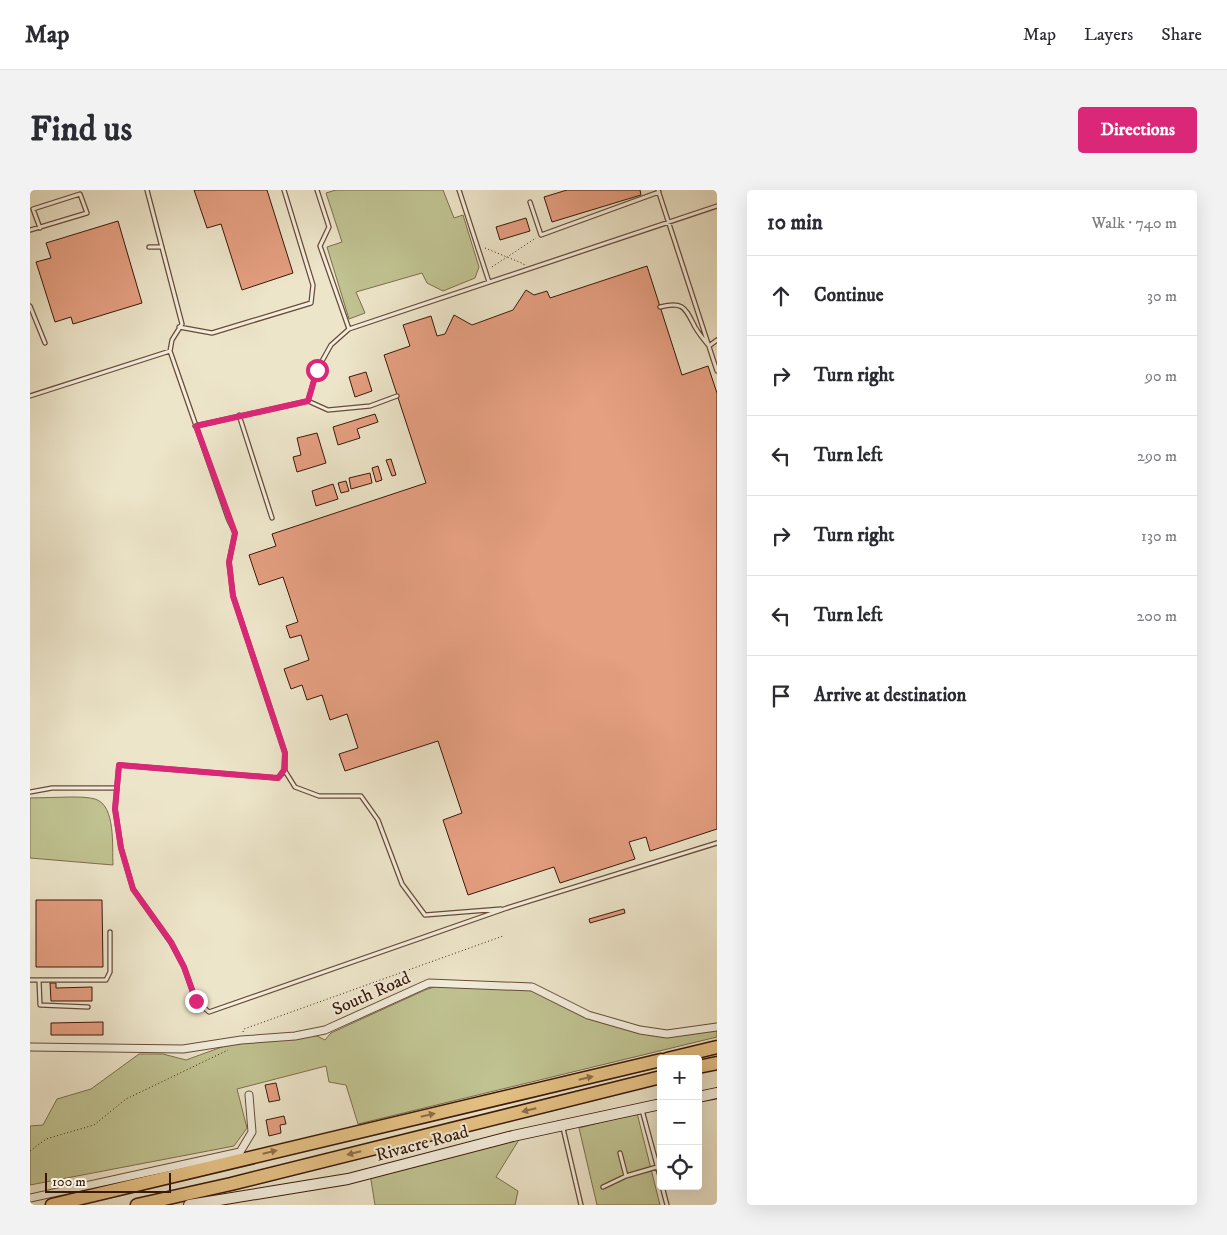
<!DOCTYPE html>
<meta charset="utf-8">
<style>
:root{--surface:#fff;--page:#f2f2f3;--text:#2b2b33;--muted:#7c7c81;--line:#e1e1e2;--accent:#db2777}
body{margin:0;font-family:"IM FELL DW Pica",serif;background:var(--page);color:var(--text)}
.controls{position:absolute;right:15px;bottom:15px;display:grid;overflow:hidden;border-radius:5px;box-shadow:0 5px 20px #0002}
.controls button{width:45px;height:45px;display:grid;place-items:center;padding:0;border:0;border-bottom:1px solid var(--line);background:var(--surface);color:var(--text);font:25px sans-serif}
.scale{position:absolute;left:15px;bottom:12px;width:126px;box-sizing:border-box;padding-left:5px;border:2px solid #3a1808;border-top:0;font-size:14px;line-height:18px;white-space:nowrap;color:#3a1808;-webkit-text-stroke:4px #f3eedd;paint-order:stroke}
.stop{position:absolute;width:15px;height:15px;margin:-11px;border:4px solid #db2777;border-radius:50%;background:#fff}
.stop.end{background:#db2777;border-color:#fff;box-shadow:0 1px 5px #0008}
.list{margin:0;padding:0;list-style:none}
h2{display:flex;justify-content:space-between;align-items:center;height:65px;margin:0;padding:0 20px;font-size:21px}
h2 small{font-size:16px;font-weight:400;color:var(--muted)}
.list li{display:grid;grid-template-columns:32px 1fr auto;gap:15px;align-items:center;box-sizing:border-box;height:80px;padding:0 20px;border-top:1px solid var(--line)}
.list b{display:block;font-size:19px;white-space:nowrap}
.list em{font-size:16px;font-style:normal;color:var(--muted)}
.icon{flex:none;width:28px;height:28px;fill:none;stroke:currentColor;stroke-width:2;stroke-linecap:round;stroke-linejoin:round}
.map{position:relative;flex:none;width:687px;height:1015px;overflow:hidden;border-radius:5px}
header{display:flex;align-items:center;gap:30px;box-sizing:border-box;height:70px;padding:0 25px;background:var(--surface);border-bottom:1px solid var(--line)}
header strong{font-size:24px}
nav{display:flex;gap:28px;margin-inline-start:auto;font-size:18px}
.intro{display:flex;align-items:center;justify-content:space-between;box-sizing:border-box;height:120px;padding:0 30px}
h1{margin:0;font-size:35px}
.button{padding:12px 22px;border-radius:5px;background:var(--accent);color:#fff;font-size:18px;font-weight:700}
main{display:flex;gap:30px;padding:0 30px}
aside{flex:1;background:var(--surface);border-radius:5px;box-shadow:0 5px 20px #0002}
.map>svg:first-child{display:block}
.green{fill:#c0c291;stroke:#7d6d4c}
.building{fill:#e59f81;stroke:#3a1808}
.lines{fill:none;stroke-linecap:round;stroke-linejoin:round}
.lane-casing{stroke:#674b38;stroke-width:5.5}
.street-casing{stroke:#674b38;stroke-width:9}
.secondary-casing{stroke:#3a1808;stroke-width:12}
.highway-casing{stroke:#3a1808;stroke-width:15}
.path{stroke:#3a1808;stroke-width:1;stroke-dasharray:1 2.5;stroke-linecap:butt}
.lane{stroke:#f3eedd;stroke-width:3}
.street{stroke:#f3eedd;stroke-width:7}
.secondary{stroke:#f3eedd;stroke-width:10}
.highway{stroke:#e6c285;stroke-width:12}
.oneway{fill:#906d46}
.route{stroke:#db2777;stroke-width:6}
.labels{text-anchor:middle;stroke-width:4;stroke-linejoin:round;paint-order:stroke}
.street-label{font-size:18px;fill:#3a1808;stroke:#f3eedd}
</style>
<header>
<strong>Map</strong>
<nav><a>Map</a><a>Layers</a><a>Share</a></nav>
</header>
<div class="intro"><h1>Find us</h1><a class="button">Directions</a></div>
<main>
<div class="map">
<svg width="687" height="1015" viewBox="0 0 687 1015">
<rect width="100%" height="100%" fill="#ede5ca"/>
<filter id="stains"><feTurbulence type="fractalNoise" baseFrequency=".004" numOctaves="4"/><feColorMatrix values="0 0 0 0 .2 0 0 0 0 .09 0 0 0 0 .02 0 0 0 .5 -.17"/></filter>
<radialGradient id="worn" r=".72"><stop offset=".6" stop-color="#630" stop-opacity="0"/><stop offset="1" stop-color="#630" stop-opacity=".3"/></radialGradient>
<path class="green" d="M306,0H413L424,28L433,25L449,77L445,88L413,101L397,93L392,83L326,102L335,123L319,129L297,57L312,52L296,3Z
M41,607C48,607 58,607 65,609C86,615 82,657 83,675L0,668V608Z
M410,795L502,797L558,825L637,844L687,837V847L328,934L316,895L299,892L296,876L207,899L217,938L204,956L0,995V936L13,935L27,909L61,899L109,864H133L156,870L211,850L287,846L295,850L301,843L395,800Z
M607,923L630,1015H567L549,938Z
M490,948L466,987L488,1001L485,1015H345L340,984L385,977Z"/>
<path class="building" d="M164,0H237L263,83L212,100L191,34L177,38Z
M537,0H610L611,5L522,32L514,7Z
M496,28L500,41L470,50L466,37Z
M88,31L112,113L43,134L41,127L25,132L6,72L21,68L16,53Z
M617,76L652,185L678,176L687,203V639L620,661L616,647L599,652L605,669L530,693L524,677L438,705L413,630L432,623L408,551L315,581L309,564L328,558L317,524L300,530L292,505L277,510L272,495L261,499L254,479L279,470L271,445L260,448L256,436L268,432L253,387L229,395L219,365L246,356L242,344L396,293L354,165L380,156L373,135L401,126L407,146L415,144L424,125L442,135L483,120L496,100L504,105L517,101L520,108Z
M336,182L342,201L325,207L319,187Z
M345,224L348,232L327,239L330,248L308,255L303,237Z
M287,243L296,273L267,282L263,267L271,265L267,248Z
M361,269L366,285L362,286L356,270Z
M348,276L352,290L346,292L342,278Z
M340,283L342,293L321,299L319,288Z
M316,291L319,301L311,303L308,293Z
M303,294L308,309L286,316L282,301Z
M6,710H72L73,777H6Z
M594,719L595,723L560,733L559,729Z
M20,793H26V798L62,797V811H21Z
M73,832V845H21V833Z
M246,893L250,910L239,912L235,895Z
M254,926L256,934L250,935L251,943L239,946L236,930Z"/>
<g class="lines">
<defs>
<path id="lane" d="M117,0L152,134L142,150L140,161L198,328L205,343L199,372L203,406L255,563V581L248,588L89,575L85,619L91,658L103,699L141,753L154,777L166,811L179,822L477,718
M287,0L299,37L290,56L319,139
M429,0L459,92
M628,0L687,181
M500,12L511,45L629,2
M0,40L57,23L50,4L3,19L10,38
M119,57H132
M0,116L15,153
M630,117C654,111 655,118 665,137C669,144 674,150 679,156L687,150
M149,137L182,143L281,113L283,95L254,0
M0,206L140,161
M278,211L298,220L340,216L367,206
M209,225L242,328
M165,236L278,211L287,180L301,155L319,139L687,16
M255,581L265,597L289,606H331L348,630L372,694L395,725L471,719
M0,602L22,598H86
M477,718L687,653
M0,790H76L80,782V742
M9,790L10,815L58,817
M612,920L631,990
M533,938L551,1015
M590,963L596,986
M632,996L637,1015
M573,997L596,986L627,977"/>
<path id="street" d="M0,857L153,859L211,850L265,846L295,840L399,793L502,797L558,825L610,840L637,844L687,837
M0,1008L210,962L222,942L219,905"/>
<path id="secondary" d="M668,907L687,903
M159,1015L318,989L483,946L631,914"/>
<path id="highway" d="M637,869L687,857
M668,877L687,873
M22,1015L631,870
M107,1015L201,994L631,887"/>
</defs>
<use href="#lane" class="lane-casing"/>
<use href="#street" class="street-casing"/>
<use href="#secondary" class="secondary-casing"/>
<use href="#highway" class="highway-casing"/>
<path class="path" d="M455,58L494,74V75
M462,77L506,48
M213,842L214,839L473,746
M0,961L16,949L64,935L96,909L198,860"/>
<use href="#lane" class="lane"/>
<use href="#street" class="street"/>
<use href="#secondary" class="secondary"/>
<use href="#highway" class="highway"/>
</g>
<defs><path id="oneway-solid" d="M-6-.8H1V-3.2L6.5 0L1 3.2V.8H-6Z" transform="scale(1.25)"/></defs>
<g class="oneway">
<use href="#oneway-solid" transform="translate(556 888) rotate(-13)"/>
<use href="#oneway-solid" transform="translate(499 920) rotate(166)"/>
<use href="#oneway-solid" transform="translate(398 925) rotate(-13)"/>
<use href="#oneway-solid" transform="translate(240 962) rotate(-13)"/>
<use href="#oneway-solid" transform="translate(324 963) rotate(166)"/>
</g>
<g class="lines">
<path class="route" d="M166,811L154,777L141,752L103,699L91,658L85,619L89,575L248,588L254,580L255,563L203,406L199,372L205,343L166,236L278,211L287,180"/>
</g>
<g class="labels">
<g class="street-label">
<text transform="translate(341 803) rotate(-24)" y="6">South Road</text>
<text transform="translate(392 953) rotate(-15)" y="6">Rivacre Road</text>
</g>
</g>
<rect width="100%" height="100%" filter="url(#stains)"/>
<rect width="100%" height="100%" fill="url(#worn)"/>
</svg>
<div class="controls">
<button>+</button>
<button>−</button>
<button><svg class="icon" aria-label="locate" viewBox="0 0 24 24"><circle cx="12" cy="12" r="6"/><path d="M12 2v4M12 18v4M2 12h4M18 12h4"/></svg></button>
</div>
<div class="scale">100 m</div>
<div class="stop" style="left:287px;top:180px"></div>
<div class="stop end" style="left:166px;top:811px"></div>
</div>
<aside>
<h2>10 min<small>Walk · 740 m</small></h2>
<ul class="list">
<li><svg class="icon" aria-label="ahead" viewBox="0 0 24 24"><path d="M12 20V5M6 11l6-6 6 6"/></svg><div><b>Continue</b></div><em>30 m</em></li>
<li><svg class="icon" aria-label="right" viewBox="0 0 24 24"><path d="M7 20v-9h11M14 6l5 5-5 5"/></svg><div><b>Turn right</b></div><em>90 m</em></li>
<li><svg class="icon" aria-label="left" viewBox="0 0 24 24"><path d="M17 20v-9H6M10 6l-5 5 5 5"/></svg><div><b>Turn left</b></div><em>290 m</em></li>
<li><svg class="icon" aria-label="right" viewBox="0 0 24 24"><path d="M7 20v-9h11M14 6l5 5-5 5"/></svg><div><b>Turn right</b></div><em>130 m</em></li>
<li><svg class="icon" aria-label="left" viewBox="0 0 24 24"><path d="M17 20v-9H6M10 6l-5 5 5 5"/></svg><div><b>Turn left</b></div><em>200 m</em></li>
<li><svg class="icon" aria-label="arrive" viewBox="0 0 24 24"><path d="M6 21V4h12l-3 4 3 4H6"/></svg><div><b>Arrive at destination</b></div></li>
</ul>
</aside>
</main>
